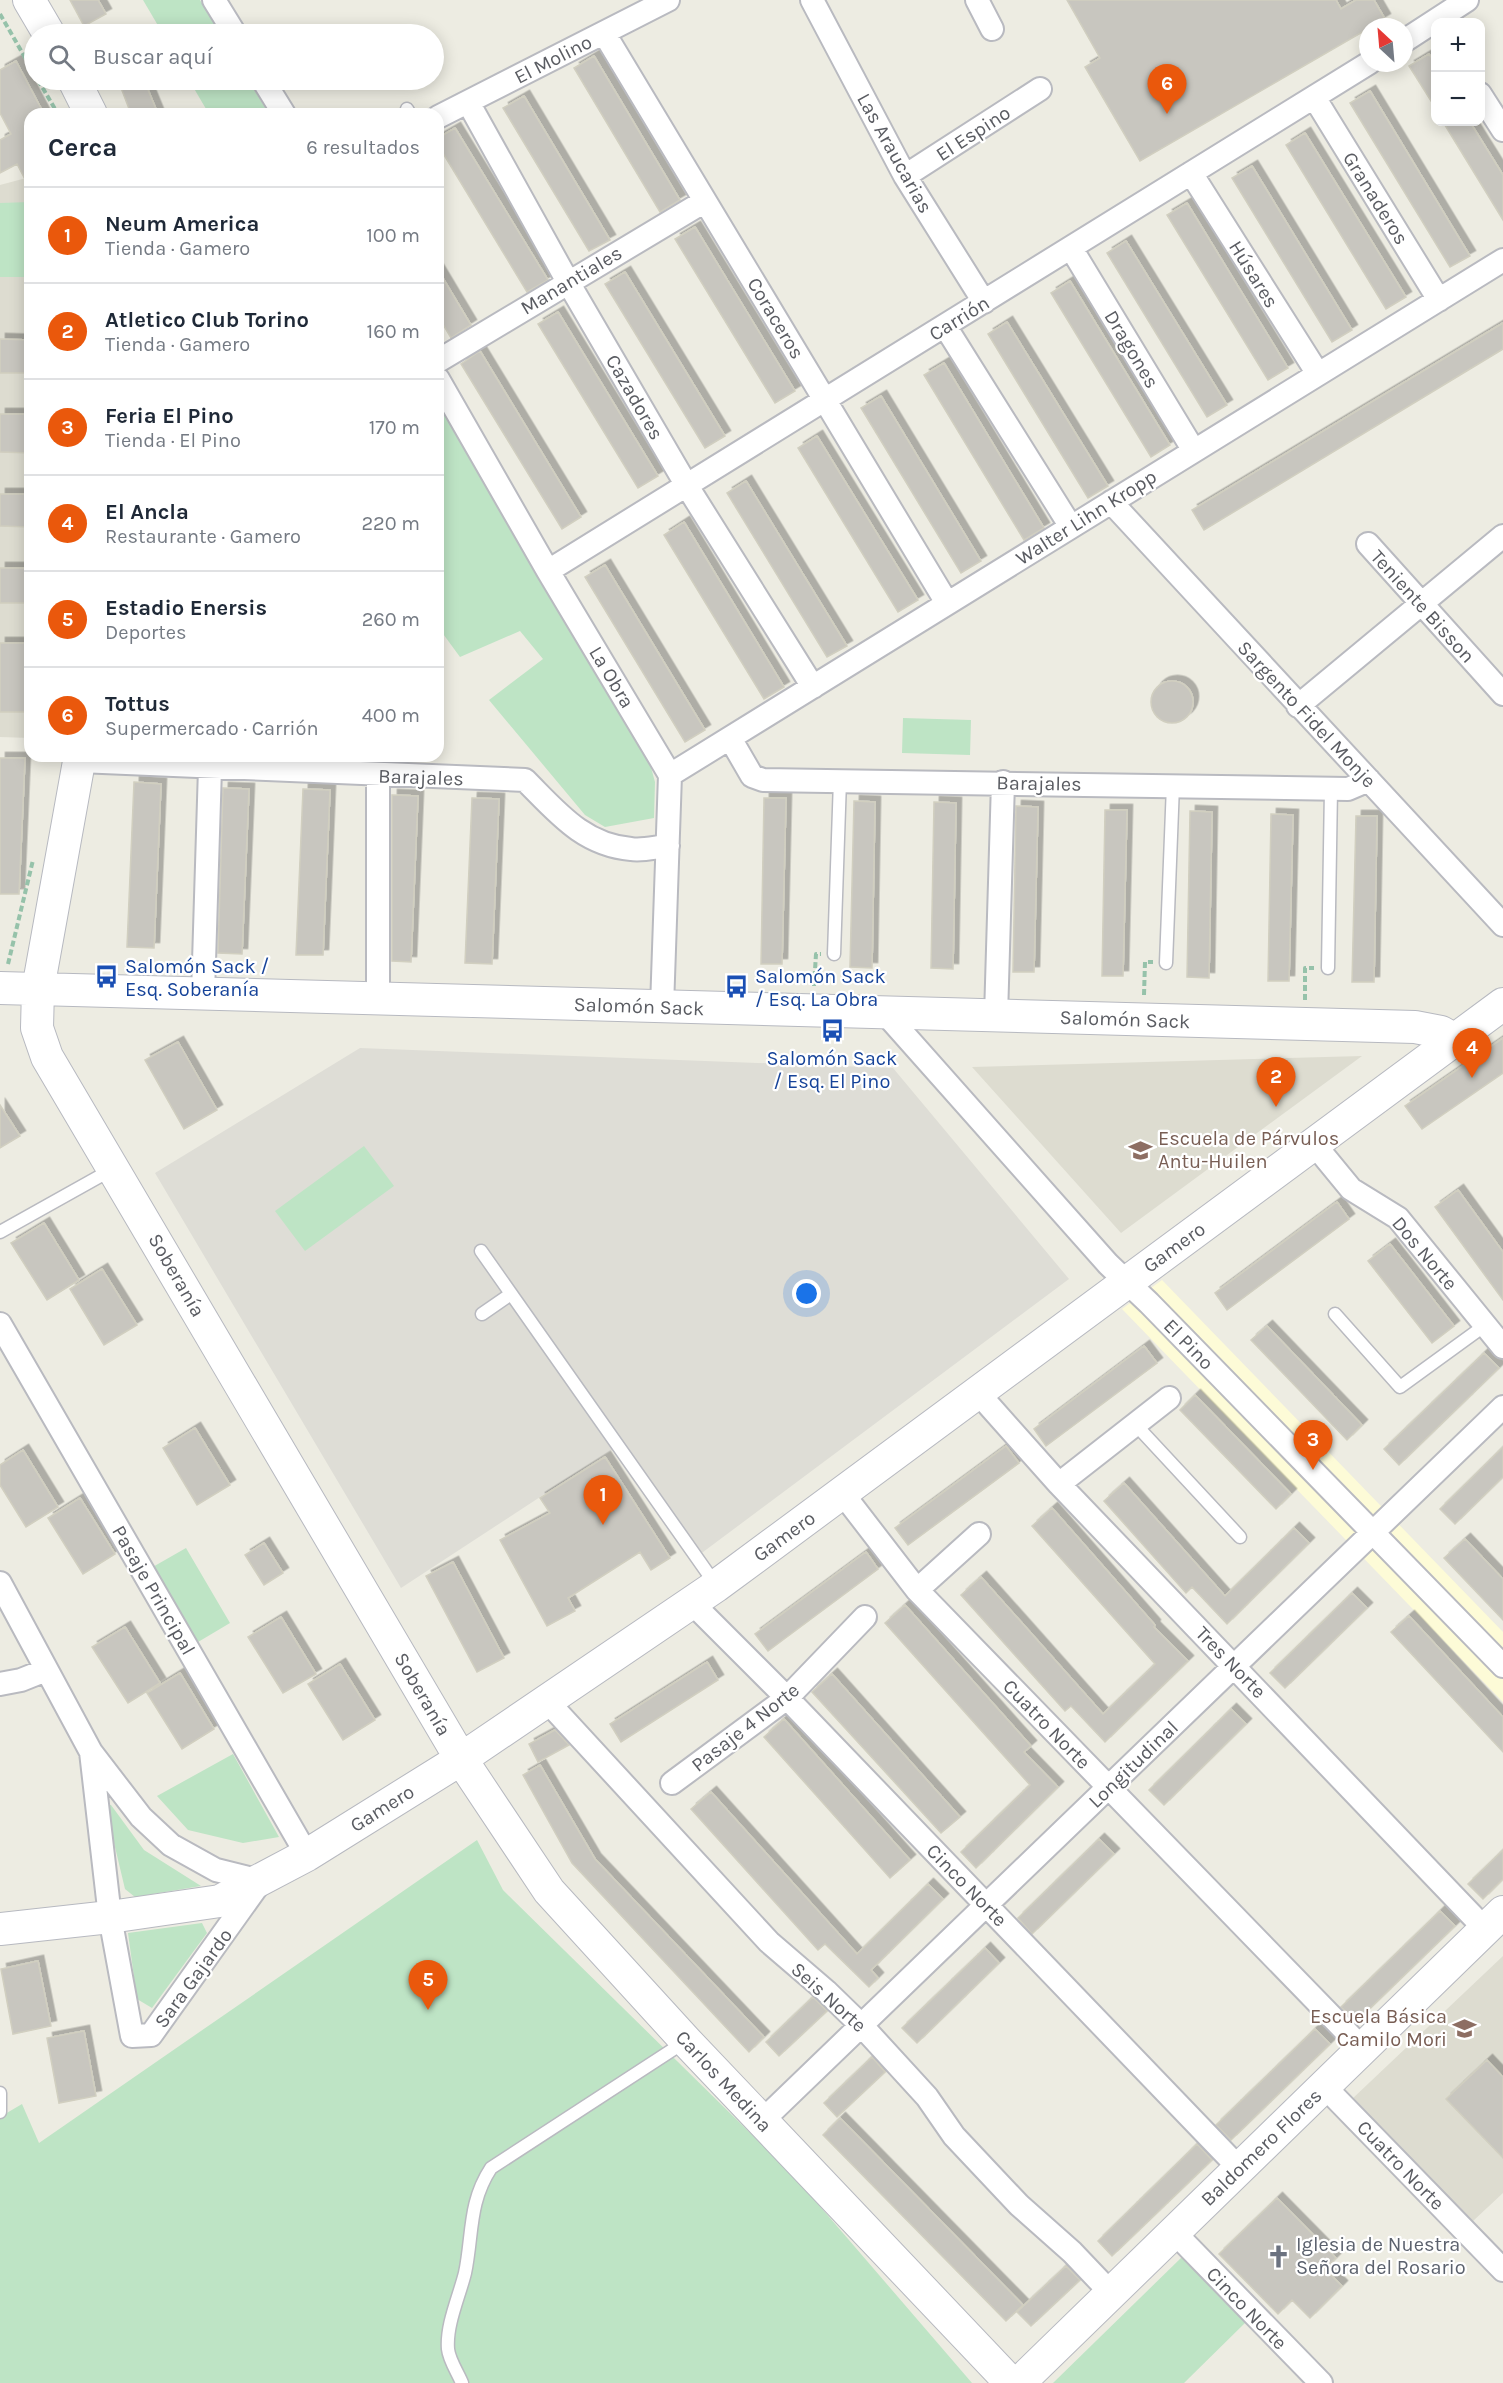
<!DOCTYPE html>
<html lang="es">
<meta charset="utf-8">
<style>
:root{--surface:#fff;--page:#f2f2f3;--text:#1f2937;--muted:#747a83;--line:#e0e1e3;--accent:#ea580c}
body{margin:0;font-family:Karla,sans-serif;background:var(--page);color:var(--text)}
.controls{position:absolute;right:18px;top:18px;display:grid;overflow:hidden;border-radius:12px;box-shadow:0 3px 15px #0003}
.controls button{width:54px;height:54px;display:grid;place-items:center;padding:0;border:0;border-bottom:2px solid var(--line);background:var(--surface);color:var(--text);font:30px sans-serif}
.compass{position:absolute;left:1359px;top:18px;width:54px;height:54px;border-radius:50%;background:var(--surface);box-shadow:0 3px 15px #0003;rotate:334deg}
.you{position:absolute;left:807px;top:1294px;width:21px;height:21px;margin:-15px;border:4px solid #fff;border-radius:50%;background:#1a73e8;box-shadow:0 0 0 9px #1a73e833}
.badge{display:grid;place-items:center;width:39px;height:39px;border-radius:50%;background:var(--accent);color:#fff;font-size:20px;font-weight:700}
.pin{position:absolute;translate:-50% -50px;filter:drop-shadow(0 2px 3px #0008)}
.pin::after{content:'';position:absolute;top:32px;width:21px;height:18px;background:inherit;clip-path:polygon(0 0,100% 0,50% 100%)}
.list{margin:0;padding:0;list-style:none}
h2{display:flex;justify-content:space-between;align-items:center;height:78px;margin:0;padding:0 24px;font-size:26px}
h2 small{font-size:20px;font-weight:400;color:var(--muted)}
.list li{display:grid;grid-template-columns:39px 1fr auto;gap:18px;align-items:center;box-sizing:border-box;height:96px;padding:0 24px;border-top:2px solid var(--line)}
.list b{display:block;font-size:22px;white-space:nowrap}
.list p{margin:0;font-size:20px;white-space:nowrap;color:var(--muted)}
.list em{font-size:20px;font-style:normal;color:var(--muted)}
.icon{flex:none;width:33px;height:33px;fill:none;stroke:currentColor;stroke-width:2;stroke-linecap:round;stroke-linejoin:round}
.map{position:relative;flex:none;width:1503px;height:2383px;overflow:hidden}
.search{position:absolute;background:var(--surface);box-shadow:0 3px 15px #0003;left:24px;top:24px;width:420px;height:66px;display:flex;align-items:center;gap:15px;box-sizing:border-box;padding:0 21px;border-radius:33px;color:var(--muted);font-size:22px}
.panel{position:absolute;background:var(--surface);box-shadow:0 3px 15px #0003;left:24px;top:108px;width:420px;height:654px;border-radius:18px}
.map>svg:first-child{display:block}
.commercial{fill:#fdfbd7}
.industrial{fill:#deddd6}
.education{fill:#dddcd0}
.green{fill:#bee4c5}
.building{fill:#c8c6bf;stroke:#d1cfc0;stroke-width:1.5;filter:url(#shadow)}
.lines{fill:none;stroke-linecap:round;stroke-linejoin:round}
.lane-casing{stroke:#b9bac0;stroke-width:15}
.street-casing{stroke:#b9bac0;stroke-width:26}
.secondary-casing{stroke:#b7b9c0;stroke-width:34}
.path{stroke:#96c2aa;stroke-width:4;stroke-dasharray:6 3;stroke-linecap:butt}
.lane{stroke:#fff;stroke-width:12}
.street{stroke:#fff;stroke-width:22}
.secondary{stroke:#fff;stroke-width:32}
.labels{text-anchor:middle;stroke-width:4.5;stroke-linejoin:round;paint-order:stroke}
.street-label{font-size:20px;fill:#5a5c62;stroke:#fff}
.transit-label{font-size:20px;fill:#164399;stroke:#fff;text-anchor:start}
.education-label{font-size:20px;fill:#785e54;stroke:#fff;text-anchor:start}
.worship-label{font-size:20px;fill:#5b616d;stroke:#fff;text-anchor:start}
</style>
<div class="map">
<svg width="1503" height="2383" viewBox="0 0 1503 2383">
<defs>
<filter id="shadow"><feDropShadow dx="5.5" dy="-5.5" stdDeviation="0" flood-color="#0004"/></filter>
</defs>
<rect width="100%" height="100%" fill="#edece2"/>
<path class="commercial" d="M1162,1280L1503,1632V1702L1122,1309Z"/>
<path class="industrial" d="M360,1048L893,1068L1069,1279L695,1558L618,1446L401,1588L155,1173Z"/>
<path class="education" d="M30,177V738L0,737V185Z
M1362,1056L1121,1233L972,1067Z
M1503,1956V2193L1473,2221L1351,2100Z"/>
<path class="green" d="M143,0H200L221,34H163Z
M189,80H248L269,114H209Z
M30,202V277H0V203Z
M438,400L649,760L655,782L654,818L605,827L585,815L489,700L543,659L520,631L460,657L438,627Z
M903,718L971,720L970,755L902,753Z
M364,1146L394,1186L305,1251L275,1211Z
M186,1548L230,1623L188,1648L144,1572Z
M233,1754L279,1837L243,1843L188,1830L157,1796Z
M105,1805H111L144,1850L201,1886L135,1897L125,1889Z
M477,1840L503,1890L793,2175L972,2383H0V2117L22,2104L39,2143Z
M202,1923L207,1933L152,2008L137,1999L128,1933Z
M1182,2257L1246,2322L1184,2383H1053Z"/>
<path class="building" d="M70,0H98L106,14L84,26Z
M1067,0H1336L1341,9L1356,0H1374L1385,19L1140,161L1085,67L1100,58Z
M1429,54L1436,65V109L1409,66Z
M594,56L680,200L660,212L574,68Z
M16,61L44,114H30V189L17,164L0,173V140L11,134L0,113V70Z
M118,80H144L158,114H131Z
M1370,91L1470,256L1450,267L1350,103Z
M524,96L610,240L589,251L503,108Z
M1443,122H1470L1503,175V220Z
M455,128L548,280L527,292L438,145V138Z
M1305,133L1406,297L1386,309L1286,145Z
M1252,166L1352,330L1332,342L1232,178Z
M1187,203L1288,368L1268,380L1167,215Z
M695,227L795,391L775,403L675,239Z
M1126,241L1227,405L1207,417L1107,253Z
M438,270L471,325L451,338L438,316Z
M625,272L725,436L705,448L605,284Z
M1070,281L1170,445L1151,457L1051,293Z
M558,312L658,476L638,488L538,324Z
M1007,322L1108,486L1088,498L988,334Z
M1503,323V349L1204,530L1192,510Z
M0,339L30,340V373H0Z
M480,351L581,517L562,529L461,364Z
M944,363L1044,528L1024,540L924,375Z
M881,396L981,561L961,573L861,408Z
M0,414H30V453L0,452Z
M817,436L918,600L898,612L798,448Z
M746,481L847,646L827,657L727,493Z
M0,494H30V527L0,526Z
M684,522L784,687L764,699L664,535Z
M605,565L705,730L685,742L585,577Z
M0,568H30V603H0Z
M0,643H30V712H0Z
M1151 702a21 21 0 1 1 42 0a21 21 0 1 1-42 0Z
M0,758H25L19,894H0Z
M134,782L161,784L154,948L127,947Z
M223,788L249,789L242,954L218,953Z
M303,789L330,790L323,955H296Z
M392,795L418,796L411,962L392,961Z
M472,798L499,799L492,964L465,963Z
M764,798H786L782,964H761Z
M854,801L875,802L872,968L850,967Z
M934,802L956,803L953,969L931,968Z
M1016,806L1038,807L1034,972H1013Z
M1105,810H1127L1123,976H1102Z
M1190,811L1212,812L1209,978L1187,977Z
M1271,814L1293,815L1289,981H1268Z
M1356,816H1377L1374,982H1352Z
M1503,1038V1073L1422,1129L1405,1106Z
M178,1042L217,1110L184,1129L145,1060Z
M0,1105L20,1136L0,1148Z
M1458,1190L1503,1252V1300L1435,1207Z
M1337,1202L1349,1219L1227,1310L1215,1293Z
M44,1223L79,1280L47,1300L11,1243Z
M1390,1244L1454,1326L1432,1343L1368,1261Z
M102,1269L137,1325L104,1345L70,1289Z
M1267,1326L1362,1425L1347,1440L1251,1340Z
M1144,1346L1157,1363L1046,1446L1034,1429Z
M1484,1353L1499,1368L1399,1465L1384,1449Z
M1195,1395L1291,1494L1276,1509L1180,1410Z
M195,1428L230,1485L197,1505L163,1448Z
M1006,1446L1019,1463L908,1545L895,1528Z
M1503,1447V1477L1455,1524L1440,1509Z
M23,1450L58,1507L26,1527L0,1485V1465Z
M605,1457L670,1558L651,1570L640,1552L568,1598L575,1611L547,1626L500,1540L550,1513L540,1498Z
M1124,1483L1225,1596L1294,1528L1309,1543L1227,1624L1192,1587L1186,1593L1104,1501Z
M80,1498L115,1554L83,1574L48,1518Z
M1052,1508L1155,1625L1154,1627L1188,1661L1105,1742L1071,1706L1065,1711L961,1595L981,1577L1103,1714L1155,1664L1032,1526Z
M1465,1539L1503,1579V1620L1444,1558Z
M264,1543L283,1573L264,1585L245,1555Z
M866,1552L878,1569L768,1651L755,1634Z
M453,1562L504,1658L477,1672L426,1576Z
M1352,1593L1367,1608L1285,1688L1270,1673Z
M905,1605L1031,1746L1024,1752L1058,1787L976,1868L961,1852L1030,1785L885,1623Z
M1409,1616L1503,1717V1752L1391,1632Z
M281,1617L316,1674L283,1693L248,1637Z
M125,1627L160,1683L128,1703L92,1647Z
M707,1662L718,1680L621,1742L610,1724Z
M340,1664L375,1720L343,1740L308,1684Z
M180,1673L214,1729L182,1749L147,1693Z
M832,1674L960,1817L941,1833L812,1692Z
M1231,1709L1246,1724L1164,1805L1149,1790Z
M784,1719L910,1860L890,1878L764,1737Z
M555,1730L569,1745L538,1762L529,1744Z
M540,1765L595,1859L764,2037L749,2052L572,1863L523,1775Z
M711,1792L857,1954L928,1884L943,1899L871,1970L878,1978L869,1987L825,1944L818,1950L691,1809Z
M1099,1839L1114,1854L1032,1934L1018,1918Z
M1503,1850V1879L1483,1899L1468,1884Z
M1440,1911L1455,1926L1356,2022L1341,2007Z
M985,1948L999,1963L917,2043L902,2028Z
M38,1961L51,2026L13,2034L1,1969Z
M813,1997L827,2011L779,2056L766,2042Z
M1315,2029L1330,2044L1231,2140L1216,2125Z
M84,2031L96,2096L59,2103L47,2038Z
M872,2057L885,2072L837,2117L824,2103Z
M1487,2060L1503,2077V2158L1446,2099Z
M840,2118L1023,2305L1006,2321L823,2135Z
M1197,2144L1212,2160L1112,2256L1098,2241Z
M1277,2198L1336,2258L1325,2269L1342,2286L1310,2318L1292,2300L1278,2314L1219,2254Z
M1066,2266L1080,2280L1031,2326L1017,2312Z"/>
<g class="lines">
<defs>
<path id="lane" d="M407,109L410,114
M834,954L840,780
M1166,963L1173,785
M1328,968L1331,789
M0,1232L111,1170
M481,1251L716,1585
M482,1314L511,1294
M1335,1314L1400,1387L1484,1326
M1135,1424L1240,1537
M0,2093V2112
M462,2383C458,2373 449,2360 448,2349C446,2325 459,2297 465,2273C473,2235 468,2203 491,2168L686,2041"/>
<path id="street" d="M214,0L235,34
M812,0L905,176L984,302
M977,0L992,29
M604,33L947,603
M1404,41L1467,0
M263,80L284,114
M1480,94L1503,130
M1314,97L1439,300
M468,102L568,282L687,486L813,687
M438,117L668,0
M1191,173L1318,374
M905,176L1040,89
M1071,248L1194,451
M945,326L1071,527
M438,361L705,201
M438,379L548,571L670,775L662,1007
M1111,502L1503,925
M1368,544L1503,694
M548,571L1369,63
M1298,706L1503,536
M730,738L752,776L763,780L1348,789L1369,780
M79,761L525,780C557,812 583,845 631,849C642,851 656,847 668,846
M378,775V999
M670,775L1503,260
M203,994L210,768
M885,1013L1108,1264L1149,1303L1503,1666
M996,1016L1003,782
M1314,1144L1351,1189L1398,1218L1503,1347
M0,1324L307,1855
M978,1393L1059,1484L1485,1929
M1059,1484L1169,1398
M843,1494L917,1590L1363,2049
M0,1583L91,1752L141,1817L171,1845L216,1870L261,1881L151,2035L132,2036L110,1917L91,1752
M917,1590L979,1534
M692,1603L787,1698L1239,2168
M0,1684L21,1680L46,1670
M546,1700L769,1942L826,1991L862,2026L927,2097L954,2136L1019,2205L1072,2252L1111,2293
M672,1783L787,1698L865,1617
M1324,2086L1503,2270
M762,2121L1503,1407
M1174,2232L1321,2383"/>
<path id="secondary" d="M29,0L49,34
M74,80L91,114
M80,756L38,989L37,1028L47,1057L461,1759L549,1891L686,2041L1011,2383
M0,988L1415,1027L1441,1032L1455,1040
M0,1929L110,1917L220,1901L307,1855L461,1759L716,1586L1503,1004
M1019,2383L1503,1912"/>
</defs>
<use href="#lane" class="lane-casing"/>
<use href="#street" class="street-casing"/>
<use href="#secondary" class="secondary-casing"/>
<path class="path" d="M0,14L34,73
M38,80L58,114
M8,964L33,860
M814,986L816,954H821
M1144,995L1145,962H1153
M1305,1000V968H1314"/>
<use href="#lane" class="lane"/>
<use href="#street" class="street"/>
<use href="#secondary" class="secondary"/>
</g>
<defs>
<symbol id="bus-bare" viewBox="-9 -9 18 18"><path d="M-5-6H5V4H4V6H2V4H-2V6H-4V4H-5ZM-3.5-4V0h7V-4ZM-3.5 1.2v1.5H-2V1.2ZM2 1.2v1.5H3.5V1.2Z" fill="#1a4fb4" stroke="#fff" stroke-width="2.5" paint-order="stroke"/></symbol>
<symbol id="school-bare" viewBox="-9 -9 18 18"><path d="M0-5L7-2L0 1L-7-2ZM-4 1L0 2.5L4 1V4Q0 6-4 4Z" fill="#8d6e63" stroke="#fff" stroke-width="2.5" paint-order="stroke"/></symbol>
<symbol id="church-bare" viewBox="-9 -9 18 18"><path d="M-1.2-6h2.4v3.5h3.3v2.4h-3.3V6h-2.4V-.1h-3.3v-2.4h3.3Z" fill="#6b7280" stroke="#fff" stroke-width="2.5" paint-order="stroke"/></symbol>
</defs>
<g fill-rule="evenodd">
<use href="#bus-bare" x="90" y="960" width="33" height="33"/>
<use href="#bus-bare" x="720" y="970" width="33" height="33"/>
<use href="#bus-bare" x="816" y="1014" width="33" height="33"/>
<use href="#school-bare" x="1124" y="1134" width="33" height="33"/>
<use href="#school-bare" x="1448" y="2012" width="33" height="33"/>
<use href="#church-bare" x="1262" y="2240" width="33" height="33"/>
</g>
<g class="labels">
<g class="street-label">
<text transform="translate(553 59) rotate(-27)" y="7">El Molino</text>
<text transform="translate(973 133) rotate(-33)" y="7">El Espino</text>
<text transform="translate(895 153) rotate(61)" y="7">Las Araucarias</text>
<text transform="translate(1376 198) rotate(58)" y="7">Granaderos</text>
<text transform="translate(1254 274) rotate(58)" y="7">Húsares</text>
<text transform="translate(571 280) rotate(-31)" y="7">Manantiales</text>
<text transform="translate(776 318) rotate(59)" y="7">Coraceros</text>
<text transform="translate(959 318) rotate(-32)" y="7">Carrión</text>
<text transform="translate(1132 349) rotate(59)" y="7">Dragones</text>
<text transform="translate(635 397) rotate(60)" y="7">Cazadores</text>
<text transform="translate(1086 517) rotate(-32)" y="7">Walter Lihn Kropp</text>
<text transform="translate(1423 606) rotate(48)" y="7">Teniente Bisson</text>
<text transform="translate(612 677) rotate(59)" y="7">La Obra</text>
<text transform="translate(1307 714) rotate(47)" y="7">Sargento Fidel Monje</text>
<text transform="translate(421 777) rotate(2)" y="7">Barajales</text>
<text transform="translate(1039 783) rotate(1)" y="7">Barajales</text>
<text transform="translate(639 1006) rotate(2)" y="7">Salomón Sack</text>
<text transform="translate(1125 1019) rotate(2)" y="7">Salomón Sack</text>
<text transform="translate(1174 1247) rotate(-36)" y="7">Gamero</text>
<text transform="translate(1425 1253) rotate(50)" y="7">Dos Norte</text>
<text transform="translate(177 1275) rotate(60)" y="7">Soberanía</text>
<text transform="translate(1189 1344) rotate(46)" y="7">El Pino</text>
<text transform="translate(784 1536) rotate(-36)" y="7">Gamero</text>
<text transform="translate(154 1590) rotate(60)" y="7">Pasaje Principal</text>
<text transform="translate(1231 1662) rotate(46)" y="7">Tres Norte</text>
<text transform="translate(423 1694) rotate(60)" y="7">Soberanía</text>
<text transform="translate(1047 1724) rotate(46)" y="7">Cuatro Norte</text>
<text transform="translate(745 1727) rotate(-38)" y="7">Pasaje 4 Norte</text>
<text transform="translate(1133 1764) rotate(-44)" y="7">Longitudinal</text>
<text transform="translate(382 1808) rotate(-32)" y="7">Gamero</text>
<text transform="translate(967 1885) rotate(46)" y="7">Cinco Norte</text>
<text transform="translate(193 1978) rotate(-54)" y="7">Sara Gajardo</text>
<text transform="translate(829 1997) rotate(42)" y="7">Seis Norte</text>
<text transform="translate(724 2081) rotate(47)" y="7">Carlos Medina</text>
<text transform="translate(1261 2147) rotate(-44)" y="7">Baldomero Flores</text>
<text transform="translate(1401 2165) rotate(46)" y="7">Cuatro Norte</text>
<text transform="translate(1247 2308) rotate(46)" y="7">Cinco Norte</text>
</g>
<g class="transit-label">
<text x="125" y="973">Salomón Sack /<tspan x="125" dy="23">Esq. Soberanía</tspan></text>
<text x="755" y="983">Salomón Sack<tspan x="755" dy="23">/ Esq. La Obra</tspan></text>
<text x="832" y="1065" text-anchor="middle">Salomón Sack<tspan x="832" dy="23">/ Esq. El Pino</tspan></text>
</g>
<g class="education-label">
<text x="1158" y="1145">Escuela de Párvulos<tspan x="1158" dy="23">Antu-Huilen</tspan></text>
<text x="1447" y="2023" text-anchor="end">Escuela Básica<tspan x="1447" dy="23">Camilo Mori</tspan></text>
</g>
<g class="worship-label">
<text x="1296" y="2251">Iglesia de Nuestra<tspan x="1296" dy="23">Señora del Rosario</tspan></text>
</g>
</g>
</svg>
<div class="controls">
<button>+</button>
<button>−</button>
</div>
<svg class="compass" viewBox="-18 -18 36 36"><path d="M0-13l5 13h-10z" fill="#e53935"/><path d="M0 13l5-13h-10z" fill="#747a83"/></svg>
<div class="you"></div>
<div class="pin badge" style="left:603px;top:1525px">1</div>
<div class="pin badge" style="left:1276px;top:1107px">2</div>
<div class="pin badge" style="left:1313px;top:1470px">3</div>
<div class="pin badge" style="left:1472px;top:1078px">4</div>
<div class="pin badge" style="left:428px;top:2010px">5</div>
<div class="pin badge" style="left:1167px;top:114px">6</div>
<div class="search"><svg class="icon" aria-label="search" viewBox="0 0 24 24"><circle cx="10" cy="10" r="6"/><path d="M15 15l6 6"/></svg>Buscar aquí</div>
<section class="panel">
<h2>Cerca<small>6 resultados</small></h2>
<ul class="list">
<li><span class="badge">1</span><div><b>Neum America</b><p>Tienda · Gamero</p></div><em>100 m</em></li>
<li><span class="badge">2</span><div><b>Atletico Club Torino</b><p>Tienda · Gamero</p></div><em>160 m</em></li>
<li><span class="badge">3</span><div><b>Feria El Pino</b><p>Tienda · El Pino</p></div><em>170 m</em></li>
<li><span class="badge">4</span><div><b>El Ancla</b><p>Restaurante · Gamero</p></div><em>220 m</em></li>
<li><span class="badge">5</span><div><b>Estadio Enersis</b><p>Deportes</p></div><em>260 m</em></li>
<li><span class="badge">6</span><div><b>Tottus</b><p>Supermercado · Carrión</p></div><em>400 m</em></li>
</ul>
</section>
</div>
